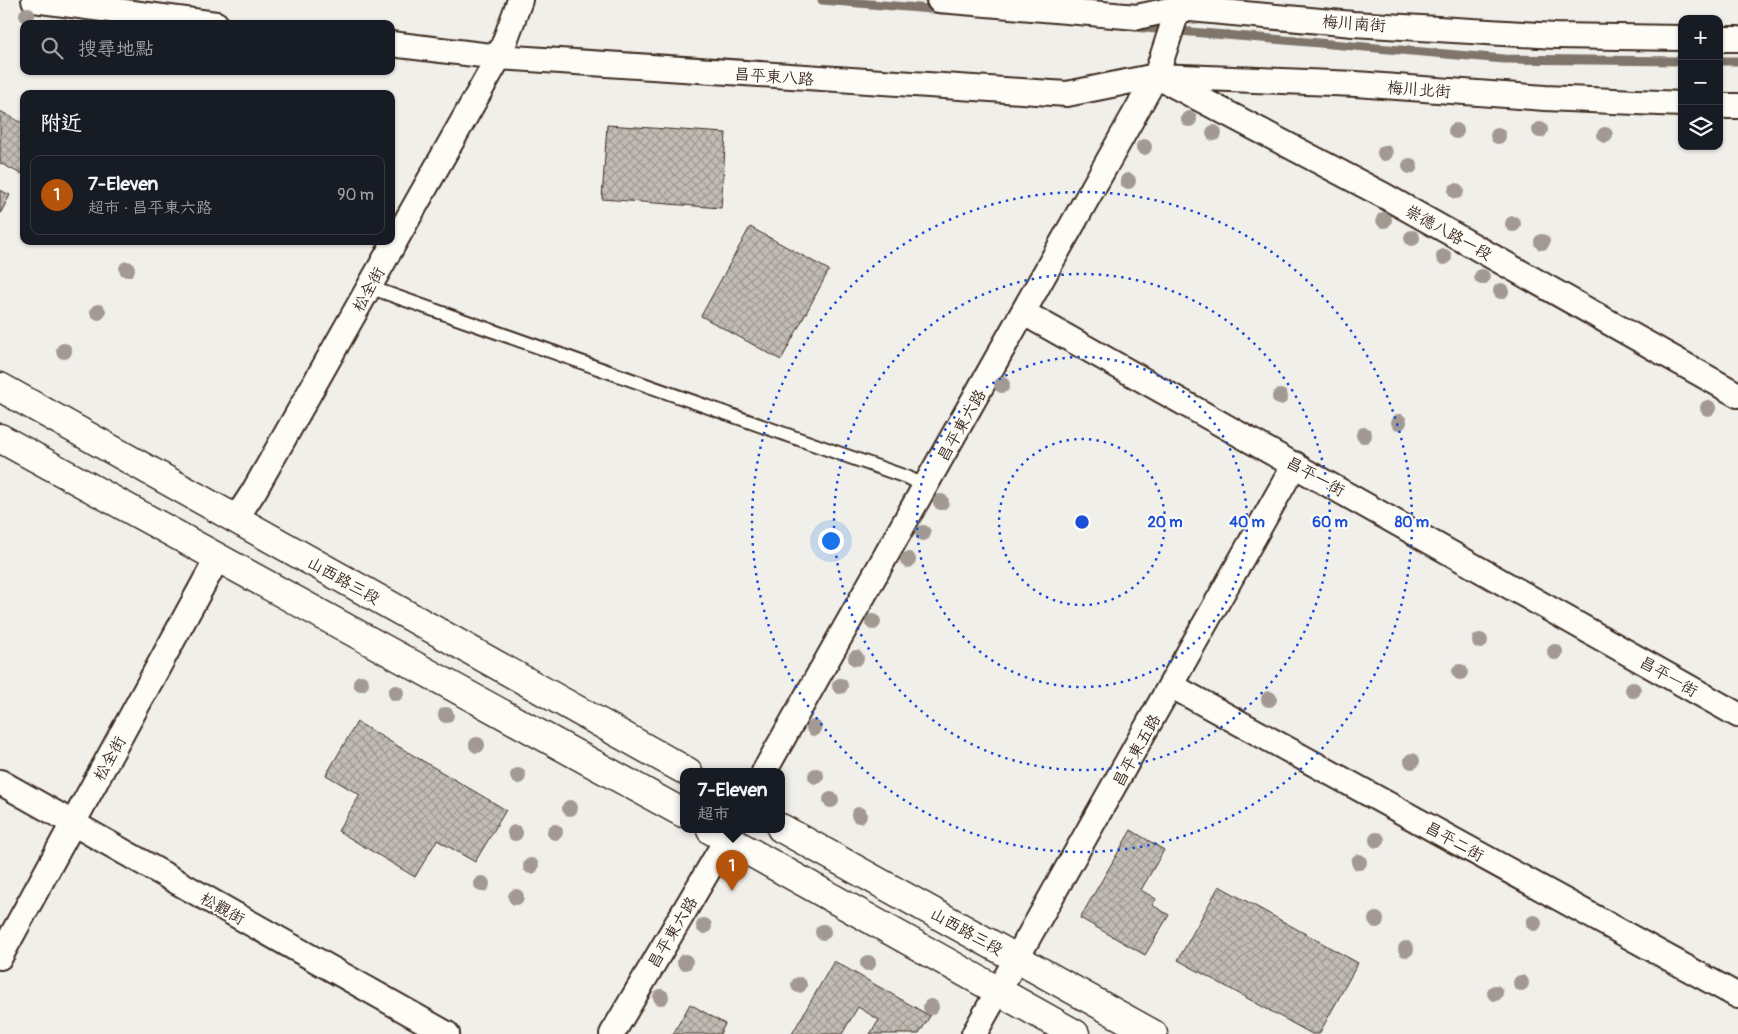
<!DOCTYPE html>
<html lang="zh-TW">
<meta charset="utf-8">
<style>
:root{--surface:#171b24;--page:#242831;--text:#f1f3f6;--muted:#9ea1a6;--line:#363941;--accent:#b45309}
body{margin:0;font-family:Pangolin,"LXGW WenKai TC",sans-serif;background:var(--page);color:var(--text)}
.controls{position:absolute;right:15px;top:15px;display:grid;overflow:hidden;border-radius:10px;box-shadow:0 1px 4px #0004}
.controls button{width:45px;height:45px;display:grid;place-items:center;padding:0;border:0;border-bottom:1px solid var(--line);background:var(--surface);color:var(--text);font:25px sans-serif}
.you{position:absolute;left:830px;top:540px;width:18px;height:18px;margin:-12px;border:4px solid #fff;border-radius:50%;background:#1a73e8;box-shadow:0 0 0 8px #1a73e833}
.badge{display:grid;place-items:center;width:32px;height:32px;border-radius:50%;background:var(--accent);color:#fff;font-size:16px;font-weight:700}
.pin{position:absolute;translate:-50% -41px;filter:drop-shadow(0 1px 2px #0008)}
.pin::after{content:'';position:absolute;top:26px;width:18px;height:15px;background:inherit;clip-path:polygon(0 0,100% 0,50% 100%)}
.popup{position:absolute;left:680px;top:768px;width:105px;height:65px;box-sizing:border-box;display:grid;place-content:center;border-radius:10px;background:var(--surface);filter:drop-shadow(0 1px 4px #0005);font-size:16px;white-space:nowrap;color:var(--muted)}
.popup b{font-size:19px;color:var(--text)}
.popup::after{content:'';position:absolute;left:50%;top:100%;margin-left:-10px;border:10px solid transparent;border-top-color:var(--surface)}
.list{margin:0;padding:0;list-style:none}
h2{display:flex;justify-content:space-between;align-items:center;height:65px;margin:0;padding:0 20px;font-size:21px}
h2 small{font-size:16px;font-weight:400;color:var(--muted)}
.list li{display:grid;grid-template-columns:32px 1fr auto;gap:15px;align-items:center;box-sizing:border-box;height:80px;margin:0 10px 10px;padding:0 10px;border:1px solid var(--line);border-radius:10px}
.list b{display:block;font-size:19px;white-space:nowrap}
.list p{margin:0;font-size:16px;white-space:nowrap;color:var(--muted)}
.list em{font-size:16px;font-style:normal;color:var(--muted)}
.icon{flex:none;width:28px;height:28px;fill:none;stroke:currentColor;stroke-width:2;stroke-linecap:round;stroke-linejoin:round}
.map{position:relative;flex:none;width:1738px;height:1034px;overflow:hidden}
.search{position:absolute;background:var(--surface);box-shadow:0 1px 4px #0004;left:20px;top:20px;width:375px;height:55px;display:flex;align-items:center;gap:12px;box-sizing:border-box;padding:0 18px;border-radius:10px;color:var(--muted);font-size:19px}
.panel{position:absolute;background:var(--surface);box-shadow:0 1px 4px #0004;left:20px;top:90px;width:375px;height:155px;border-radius:10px}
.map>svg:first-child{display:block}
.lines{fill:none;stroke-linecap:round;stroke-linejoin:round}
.stream{stroke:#80746b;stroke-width:9}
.building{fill:url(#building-cross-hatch);stroke:#3b2a1e}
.service-casing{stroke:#3b2a1e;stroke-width:16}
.minor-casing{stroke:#3b2a1e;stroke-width:28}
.tertiary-casing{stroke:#3b2a1e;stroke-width:31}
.service{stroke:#fdfcf7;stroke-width:12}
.minor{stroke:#fdfcf7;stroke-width:24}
.tertiary{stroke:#fdfcf7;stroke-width:28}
.tree{fill:#a29a92}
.ring{fill:none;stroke:#1d4ed8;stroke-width:2.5;stroke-dasharray:2.5 5}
.labels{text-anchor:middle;stroke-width:4;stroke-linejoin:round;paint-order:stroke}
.street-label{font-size:16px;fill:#3b2a1e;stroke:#fdfcf7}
.centre{fill:#1d4ed8;stroke:#fdfcf7;stroke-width:2.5}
.ring-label{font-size:15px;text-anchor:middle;font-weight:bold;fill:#1d4ed8;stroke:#fdfcf7;stroke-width:4;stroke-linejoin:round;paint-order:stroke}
</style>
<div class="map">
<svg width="1738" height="1034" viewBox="0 0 1738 1034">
<defs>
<pattern id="building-cross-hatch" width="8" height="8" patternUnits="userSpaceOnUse" patternTransform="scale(1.25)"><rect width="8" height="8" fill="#c1bcb4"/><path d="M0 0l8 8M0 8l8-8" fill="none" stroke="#9e9992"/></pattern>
</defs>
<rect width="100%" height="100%" fill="#f1efea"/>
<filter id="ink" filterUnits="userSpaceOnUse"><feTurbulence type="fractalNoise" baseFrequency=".02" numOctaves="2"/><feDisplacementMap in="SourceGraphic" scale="10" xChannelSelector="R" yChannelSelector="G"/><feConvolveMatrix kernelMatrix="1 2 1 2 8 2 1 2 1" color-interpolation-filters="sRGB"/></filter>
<g filter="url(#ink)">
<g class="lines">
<path class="stream" d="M822,0L943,10
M1133,27L1504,59L1682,61
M1719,61H1738"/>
</g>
<path class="building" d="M0,111L24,124V169L21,174L0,163Z
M607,125L726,133L721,208L602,199Z
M0,190L10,195L0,214Z
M750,227L829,270L781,360L701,316Z
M357,722L506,810L475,862L437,840L415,877L338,831L360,795L326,775Z
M1131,830L1164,850L1141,890L1156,899L1152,905L1169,915L1145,955L1080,918Z
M1219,886L1358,963L1319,1034H1312L1178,960Z
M834,961L930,1016L919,1034H870L879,1020L858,1007L842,1034H792Z
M690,1004L725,1024L720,1034H673Z"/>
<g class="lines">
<defs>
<path id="service" d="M369,287L909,478L926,487"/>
<path id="minor" d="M34,0L216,24
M939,0L1137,17L1179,8L1353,24L1555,36L1682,38
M1719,39H1738
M391,44L499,57L1067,94L1156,76L1356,84L1545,98L1682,104
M1162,79L1383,195L1738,395
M1719,106H1738
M1024,313L1738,715
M235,520L254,491L499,57L520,0
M1172,686L1738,996
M764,772L1156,76L1181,0
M0,782L447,1034
M0,957L217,559
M612,1034L732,830
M974,1034L1295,464"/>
<path id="tertiary" d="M0,387L688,772
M0,438L683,813
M781,828L1153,1034
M711,830L1075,1034"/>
</defs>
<use href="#service" class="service-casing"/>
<use href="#minor" class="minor-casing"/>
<use href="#tertiary" class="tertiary-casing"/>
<use href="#service" class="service"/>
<use href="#minor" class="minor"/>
<use href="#tertiary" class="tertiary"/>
</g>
<g class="tree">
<circle cx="27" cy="15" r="8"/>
<circle cx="1189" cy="119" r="8"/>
<circle cx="1540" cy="130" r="8"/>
<circle cx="1456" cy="131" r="8"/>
<circle cx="1214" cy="133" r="8"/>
<circle cx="1605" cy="135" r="8"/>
<circle cx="1498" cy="136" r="8"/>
<circle cx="1144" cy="147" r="8"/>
<circle cx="1385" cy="153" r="8"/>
<circle cx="1410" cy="166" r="8"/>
<circle cx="1128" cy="181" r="8"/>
<circle cx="1456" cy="191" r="8"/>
<circle cx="1384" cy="220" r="8"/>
<circle cx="1513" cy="224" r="8"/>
<circle cx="1412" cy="238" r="8"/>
<circle cx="1542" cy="242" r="8"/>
<circle cx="1444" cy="257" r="8"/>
<circle cx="127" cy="269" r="8"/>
<circle cx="1482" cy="277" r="8"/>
<circle cx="1501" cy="291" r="8"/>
<circle cx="98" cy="312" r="8"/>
<circle cx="64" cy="351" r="8"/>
<circle cx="1002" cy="385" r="8"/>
<circle cx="1280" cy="397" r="8"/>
<circle cx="1708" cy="408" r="8"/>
<circle cx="1399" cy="422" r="8"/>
<circle cx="1364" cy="435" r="8"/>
<circle cx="941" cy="502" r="8"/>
<circle cx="923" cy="533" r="8"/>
<circle cx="908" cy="560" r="8"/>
<circle cx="873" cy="622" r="8"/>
<circle cx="1480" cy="641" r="8"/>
<circle cx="1555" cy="652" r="8"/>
<circle cx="856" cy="658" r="8"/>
<circle cx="1460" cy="672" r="8"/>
<circle cx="361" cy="683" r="8"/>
<circle cx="840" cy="686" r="8"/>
<circle cx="1633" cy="690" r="8"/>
<circle cx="396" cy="693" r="8"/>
<circle cx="1269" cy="699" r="8"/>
<circle cx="446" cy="715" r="8"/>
<circle cx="814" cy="728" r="8"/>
<circle cx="477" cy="745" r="8"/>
<circle cx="1412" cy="761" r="8"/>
<circle cx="518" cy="776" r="8"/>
<circle cx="816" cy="776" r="8"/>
<circle cx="831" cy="800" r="8"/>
<circle cx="570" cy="808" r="8"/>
<circle cx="859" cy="815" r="8"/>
<circle cx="555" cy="832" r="8"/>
<circle cx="515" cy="833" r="8"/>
<circle cx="1377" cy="840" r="8"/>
<circle cx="1359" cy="862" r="8"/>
<circle cx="531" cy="866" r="8"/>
<circle cx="482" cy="884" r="8"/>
<circle cx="516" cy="897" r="8"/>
<circle cx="1376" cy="920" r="8"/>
<circle cx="1534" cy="923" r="8"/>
<circle cx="704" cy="926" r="8"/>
<circle cx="823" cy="932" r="8"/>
<circle cx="1406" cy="949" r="8"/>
<circle cx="685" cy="962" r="8"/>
<circle cx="868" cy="963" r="8"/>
<circle cx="1521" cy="983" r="8"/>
<circle cx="799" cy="985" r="8"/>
<circle cx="1495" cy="993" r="8"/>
<circle cx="661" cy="997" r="8"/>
<circle cx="931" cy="1007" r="8"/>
</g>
</g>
<g class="ring">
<circle cx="1082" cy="522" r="83"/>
<circle cx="1082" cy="522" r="165"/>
<circle cx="1082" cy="522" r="248"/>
<circle cx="1082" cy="522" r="330"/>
</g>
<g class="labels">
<g class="street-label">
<text transform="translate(1354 23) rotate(4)" y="6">梅川南街</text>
<text transform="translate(774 76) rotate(4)" y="6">昌平東八路</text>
<text transform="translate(1419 89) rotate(4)" y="6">梅川北街</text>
<text transform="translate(1449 232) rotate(29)" y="6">崇德八路一段</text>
<text transform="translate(368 289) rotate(-61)" y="6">松全街</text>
<text transform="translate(961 425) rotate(-60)" y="6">昌平東六路</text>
<text transform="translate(1316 476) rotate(29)" y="6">昌平一街</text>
<text transform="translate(344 580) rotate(29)" y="6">山西路三段</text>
<text transform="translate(1669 676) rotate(30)" y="6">昌平一街</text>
<text transform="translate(1136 750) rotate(-61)" y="6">昌平東五路</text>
<text transform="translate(109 758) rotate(-61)" y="6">松全街</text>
<text transform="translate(1455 841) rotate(29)" y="6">昌平二街</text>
<text transform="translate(223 908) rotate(29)" y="6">松觀街</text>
<text transform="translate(967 931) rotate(29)" y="6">山西路三段</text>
<text transform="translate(672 932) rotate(-59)" y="6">昌平東六路</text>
</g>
</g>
<circle cx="1082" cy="522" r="8" class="centre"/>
<g class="ring-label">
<text x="1165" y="527">20 m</text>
<text x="1247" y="527">40 m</text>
<text x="1330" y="527">60 m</text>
<text x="1412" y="527">80 m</text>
</g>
</svg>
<div class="controls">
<button>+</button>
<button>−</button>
<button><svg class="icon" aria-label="layers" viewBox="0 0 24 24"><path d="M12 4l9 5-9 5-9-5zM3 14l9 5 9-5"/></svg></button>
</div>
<div class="you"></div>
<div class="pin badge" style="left:732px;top:891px">1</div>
<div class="popup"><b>7-Eleven</b>超市</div>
<div class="search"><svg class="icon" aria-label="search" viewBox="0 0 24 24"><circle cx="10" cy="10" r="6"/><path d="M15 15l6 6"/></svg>搜尋地點</div>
<section class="panel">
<h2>附近<small></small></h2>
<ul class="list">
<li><span class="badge">1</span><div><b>7-Eleven</b><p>超市 · 昌平東六路</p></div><em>90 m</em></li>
</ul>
</section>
</div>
